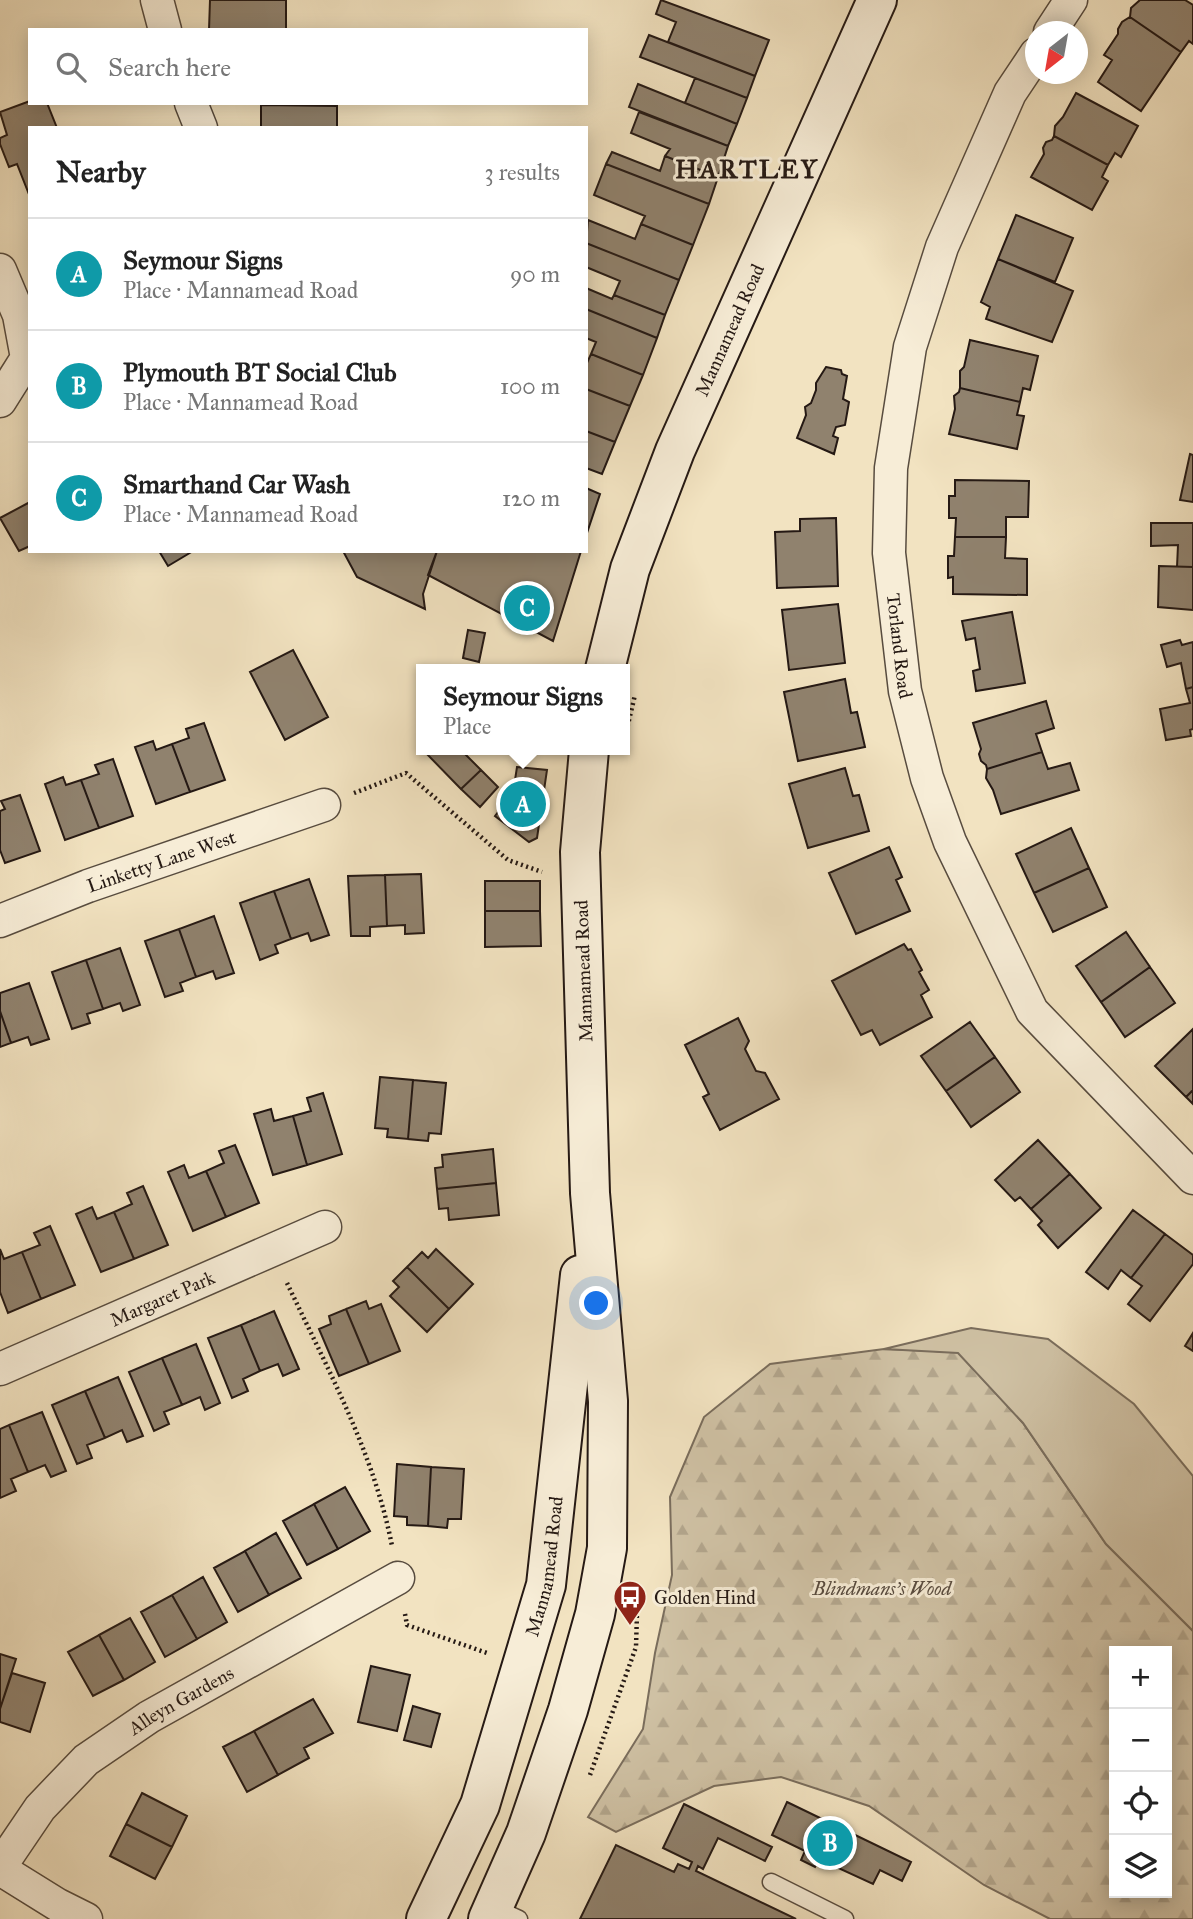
<!DOCTYPE html>
<meta charset="utf-8">
<style>
:root{--surface:#fff;--page:#f6f6f6;--text:#222;--muted:#767676;--line:#e0e0e0;--accent:#b45309}
body{margin:0;font-family:"IM FELL Great Primer",serif;background:var(--page);color:var(--text)}
.controls{position:absolute;right:21px;bottom:21px;display:grid;overflow:hidden;border-radius:0px;box-shadow:0 4px 18px #0003}
.controls button{width:63px;height:63px;display:grid;place-items:center;padding:0;border:0;border-bottom:2px solid var(--line);background:var(--surface);color:var(--text);font:35px sans-serif}
.compass{position:absolute;left:1025px;top:21px;width:63px;height:63px;border-radius:50%;background:var(--surface);box-shadow:0 4px 18px #0003;rotate:211deg}
.you{position:absolute;left:597px;top:1304px;width:24px;height:24px;margin:-18px;border:5px solid #fff;border-radius:50%;background:#1a73e8;box-shadow:0 0 0 10px #1a73e833}
.badge{display:grid;place-items:center;width:46px;height:46px;border-radius:50%;background:var(--accent);color:#fff;font-size:23px;font-weight:700}
.pin{position:absolute;translate:-50% -50%;border:4px solid #fff;box-shadow:0 2px 7px #0006}
.popup{position:absolute;left:416px;top:664px;width:214px;height:91px;box-sizing:border-box;display:grid;place-content:center;border-radius:0px;background:var(--surface);filter:drop-shadow(0 2px 5px #0005);font-size:23px;white-space:nowrap;color:var(--muted)}
.popup b{font-size:26px;color:var(--text)}
.popup::after{content:'';position:absolute;left:50%;top:100%;margin-left:-14px;border:14px solid transparent;border-top-color:var(--surface)}
.list{margin:0;padding:0;list-style:none}
h2{display:flex;justify-content:space-between;align-items:center;height:91px;margin:0;padding:0 28px;font-size:30px}
h2 small{font-size:23px;font-weight:400;color:var(--muted)}
.list li{display:grid;grid-template-columns:46px 1fr auto;gap:21px;align-items:center;box-sizing:border-box;height:112px;padding:0 28px;border-top:2px solid var(--line)}
.list b{display:block;font-size:26px;white-space:nowrap}
.list p{margin:0;font-size:23px;white-space:nowrap;color:var(--muted)}
.list em{font-size:23px;font-style:normal;color:var(--muted)}
.icon{flex:none;width:38px;height:38px;fill:none;stroke:currentColor;stroke-width:2;stroke-linecap:round;stroke-linejoin:round}
.map{position:relative;flex:none;width:1193px;height:1919px;overflow:hidden}
.search{position:absolute;background:var(--surface);box-shadow:0 4px 18px #0003;left:28px;top:28px;width:560px;height:77px;display:flex;align-items:center;gap:18px;box-sizing:border-box;padding:0 24px;border-radius:0px;color:var(--muted);font-size:26px}
.panel{position:absolute;background:var(--surface);box-shadow:0 4px 18px #0003;left:28px;top:126px;width:560px;height:427px;border-radius:0px}
.map>svg:first-child{display:block}
.forest{fill:url(#forest-firs);stroke:#7a6d5c;stroke-width:2;fill-rule:evenodd}
.park{fill:#cfc1a4;stroke:#7a6d5c;stroke-width:2}
.building{fill:#90826e;stroke:#251914;stroke-width:2}
.lines{fill:none;stroke-linecap:round;stroke-linejoin:round}
.service-casing{stroke:#584c3f;stroke-width:19}
.minor-casing{stroke:#584c3f;stroke-width:35}
.secondary-casing{stroke:#251914;stroke-width:42}
.path{stroke:#251914;stroke-width:4.5;stroke-dasharray:2 3.5;stroke-linecap:butt}
.service{stroke:#f7edd7;stroke-width:16}
.minor{stroke:#f7edd7;stroke-width:32}
.secondary{stroke:#f7edd7;stroke-width:38}
.labels{text-anchor:middle;stroke-width:6;stroke-linejoin:round;paint-order:stroke}
.street-label{font-size:19px;fill:#251914;stroke:#f7edd7}
.park-label{font-size:19px;font-style:italic;fill:#584b3f;stroke:#f7edd7}
.poi-label{font-size:19px;fill:#251914;stroke:#f7edd7;text-anchor:start}
.district-label{font-size:26px;font-weight:bold;letter-spacing:2px;fill:#251914;stroke:#f7edd7}
</style>
<div class="map">
<svg width="1193" height="1919" viewBox="0 0 1193 1919">
<defs>
<pattern id="forest-firs" width="22" height="20" patternUnits="userSpaceOnUse" patternTransform="scale(1.75)"><rect width="22" height="20" fill="#cfc1a4"/><path d="M5 1l3.5 6h-7zM16 11l3.5 6h-7z" fill="#b2a58c"/></pattern>
</defs>
<rect width="100%" height="100%" fill="#f2e3c1"/>
<filter id="stains"><feTurbulence type="fractalNoise" baseFrequency=".00286" numOctaves="4"/><feColorMatrix values="0 0 0 0 .2 0 0 0 0 .09 0 0 0 0 .02 0 0 0 .5 -.17"/></filter>
<radialGradient id="worn" r=".72"><stop offset=".6" stop-color="#630" stop-opacity="0"/><stop offset="1" stop-color="#630" stop-opacity=".3"/></radialGradient>
<path class="forest" d="M884,1349L958,1352L1023,1423L1106,1544L1193,1631V1919H1050L984,1885L869,1806L781,1777L714,1786L616,1832L588,1817L643,1729L655,1653L672,1575L670,1497L704,1417L770,1364ZM1114,1651H1167V1893H1114Z"/>
<path class="park" d="M971,1328L1048,1339L1134,1404L1193,1476V1631L1106,1544L1023,1423L958,1353L884,1349Z"/>
<path class="building" d="M210,0H286V30H209Z
M661,0L769,40L755,76L668,42L676,22L656,14Z
M1140,0H1185L1193,5V44L1189,41L1181,52L1130,17L1131,8Z
M1130,17L1181,52L1141,111L1098,82L1112,60L1104,55L1118,34V29L1122,22Z
M649,35L755,76L747,98L640,57Z
M695,78L747,98L737,124L685,103Z
M638,84L737,124L728,146L629,107Z
M1076,93L1138,126L1121,157L1115,153L1108,165L1054,136L1055,126L1063,117Z
M30,101V103H47L57,128H30V197L17,164L9,167L0,144V138L7,135L0,112Z
M261,105L337,106V128H261Z
M639,112L728,146L718,177L665,156L670,149L631,133Z
M1054,136L1108,165L1102,177L1108,181L1092,210L1031,177L1044,154L1043,148L1046,142L1052,140Z
M612,152L660,171L665,156L718,177L709,204L606,164Z
M606,164L709,204L693,245L641,224L645,216L594,195Z
M1016,215L1073,238L1055,282L998,259Z
M588,220L635,239L641,224L693,245L679,280L586,243Z
M586,243L679,280L665,315L614,295L620,281L586,267Z
M998,259L1073,291L1052,342L986,319L990,307L981,302Z
M586,288L612,299L614,295L665,315L657,338L586,309Z
M586,309L657,338L643,375L591,354L596,342L586,338Z
M970,340L1038,356L1030,390L1023,388L1020,402L960,388V371L964,367Z
M591,354L643,375L630,406L586,389V365Z
M826,367L841,370L842,374L847,376L843,399L849,402L845,425L836,427L833,436L838,438L834,454L797,438L806,415L805,407L811,403L816,390V383Z
M960,388L1020,402L1017,415L1024,416L1017,449L949,434L955,409L954,396L959,392Z
M586,389L630,406L615,442L586,431Z
M586,431L615,442L602,474L586,468Z
M1190,454L1193,455V502L1180,500Z
M955,480L1029,481L1028,517H1006V537H955L956,518H949V496H955Z
M586,488L600,494L586,536Z
M30,502V546L19,551L0,518Z
M836,518L838,586L777,588L775,532L800,531V519Z
M1151,523H1193V567H1177L1178,545L1151,546Z
M955,537H1006L1005,558L1027,559V595L953,594V577L948,578V556H954Z
M159,551H193L168,566Z
M343,551H437L423,594L425,609L357,577Z
M437,551H581L553,641L428,575Z
M1159,566L1193,567V610L1158,607Z
M838,604L845,663L789,670L782,610Z
M1012,612L1025,683L976,691L973,671L980,669L975,638L966,640L962,621Z
M468,630L485,633L479,662L463,658Z
M1180,640L1182,645L1193,642V687L1186,689L1181,663L1167,667L1161,645Z
M293,650L328,717L285,740L250,672Z
M845,679L851,713L857,712L865,747L798,761L784,692Z
M1193,687V729L1190,730L1191,736L1166,740L1160,709L1190,703L1186,689Z
M1046,701L1054,728L1036,734L1042,752L987,769L986,765L981,761L979,754L981,749L973,723Z
M204,723L225,780L190,792L172,744L189,738L186,729Z
M153,741L156,750L172,744L190,792L156,804L135,747Z
M423,750H461L481,770L461,789Z
M1042,752L1048,769L1070,763L1079,790L1001,814L993,790L986,778L987,769Z
M113,759L133,816L99,828L81,780L99,774L95,765Z
M517,767L547,770L537,838L529,842L495,816L513,793Z
M845,768L853,796L859,795L869,831L808,848L789,784Z
M481,770L498,787L480,807L461,789Z
M63,777L66,785L81,780L99,828L65,840L45,784Z
M20,795L40,851L5,863L0,850V811L5,809L1,801Z
M1071,828L1089,868L1034,893L1016,854Z
M889,847L902,877L896,880L910,911L856,934L829,873Z
M1089,868L1107,907L1053,932L1034,893Z
M421,874L424,933L405,934V925L387,926L385,875Z
M385,875L387,926L370,927V936H351L348,876Z
M309,879L329,935L311,941L308,933L291,939L274,891Z
M485,881H540V911H485Z
M274,891L291,939L275,945L278,953L260,960L240,903Z
M485,911H540L541,946L485,947Z
M214,916L234,973L216,979L213,971L196,977L179,929Z
M179,929L196,977L180,983L183,991L165,997L145,941Z
M1126,932L1150,967L1101,1002L1076,966Z
M904,944L908,950L911,949L922,970L919,972L929,990L921,995L932,1017L880,1045L872,1030L861,1035L832,981Z
M120,948L140,1005L123,1011L120,1003L103,1009L86,960Z
M86,960L103,1009L87,1014L90,1023L72,1029L52,972Z
M1150,967L1175,1003L1125,1037L1101,1002Z
M29,983L49,1039L31,1045L28,1037L11,1043L0,1011V993Z
M0,1011L11,1043L0,1047Z
M738,1018L749,1041L745,1049L756,1071L765,1073L779,1099L720,1130L703,1097L709,1094L685,1045Z
M970,1022L995,1057L946,1091L921,1056Z
M1193,1029V1090L1186,1097L1155,1066Z
M995,1057L1020,1092L971,1127L946,1091Z
M380,1077L413,1080L408,1139L387,1137L388,1129L375,1128Z
M413,1080L446,1083L441,1134L429,1133L428,1141L408,1139Z
M1193,1090V1104L1186,1097Z
M323,1093L342,1154L307,1165L293,1116L311,1111L307,1098Z
M271,1109L274,1121L293,1116L307,1165L273,1175L254,1114Z
M1038,1140L1070,1174L1031,1209L1020,1197L1015,1201L995,1180Z
M235,1145L259,1203L226,1217L206,1171L224,1163L219,1151Z
M493,1149L496,1183L437,1189L435,1168L443,1167L442,1155Z
M184,1165L189,1178L206,1171L226,1217L193,1231L168,1172Z
M1070,1174L1101,1208L1058,1248L1038,1225L1042,1221L1031,1209Z
M496,1183L499,1215L449,1220L448,1208L439,1209L437,1189Z
M143,1186L168,1245L134,1259L114,1212L132,1204L127,1193Z
M92,1207L97,1219L114,1212L134,1259L101,1272L76,1214Z
M1133,1210L1165,1234L1131,1278L1121,1270L1108,1289L1086,1272Z
M50,1226L75,1285L41,1299L22,1252L40,1245L34,1233Z
M1165,1234L1193,1255V1264L1150,1321L1128,1304L1142,1286L1131,1278Z
M0,1249L4,1259L22,1252L41,1299L8,1313L0,1292Z
M436,1249L473,1284L449,1309L407,1267L422,1252L428,1258Z
M407,1267L449,1309L427,1332L390,1296L399,1287L393,1281Z
M366,1301L369,1309L381,1304L400,1351L369,1364L346,1309Z
M346,1309L369,1364L339,1376L319,1329L331,1324L329,1316Z
M274,1311L299,1369L283,1376L278,1364L260,1371L241,1325Z
M241,1325L260,1371L243,1379L248,1391L232,1398L208,1338Z
M1193,1333V1351L1185,1346Z
M196,1344L220,1403L205,1410L200,1397L182,1405L162,1358Z
M162,1358L182,1405L164,1412L169,1424L154,1431L129,1372Z
M118,1377L143,1436L127,1442L122,1430L105,1438L85,1391Z
M85,1391L105,1438L87,1445L92,1458L77,1464L52,1405Z
M42,1412L66,1471L51,1477L45,1465L28,1472L9,1425Z
M9,1425L28,1472L11,1479L16,1491L0,1498V1429Z
M397,1464L431,1467L428,1526L407,1525V1517L394,1516Z
M431,1467L464,1469L461,1519H448L447,1528L428,1526Z
M345,1487L370,1531L338,1549L314,1504Z
M314,1504L338,1549L307,1565L283,1521Z
M276,1533L301,1578L269,1595L245,1551Z
M245,1551L269,1595L238,1612L214,1568Z
M203,1577L227,1622L197,1639L172,1595Z
M172,1595L197,1639L165,1657L141,1612Z
M130,1618L155,1662L124,1680L99,1635Z
M99,1635L124,1680L93,1696L68,1652Z
M0,1654L16,1659L0,1709Z
M371,1666L410,1675L397,1731L358,1722Z
M12,1673L45,1683L30,1732L0,1722V1709Z
M313,1699L333,1733L304,1748L309,1758L278,1775L254,1731Z
M413,1706L440,1714L431,1747L404,1740Z
M254,1731L278,1775L247,1792L223,1747Z
M142,1793L187,1816L172,1847L126,1824Z
M787,1802L911,1862L902,1881L880,1870L873,1884L819,1859L815,1867L801,1860L805,1851L772,1835Z
M684,1804L772,1847L765,1861L718,1838L703,1869L698,1866L696,1871L796,1919H580L616,1845L674,1872L678,1864L689,1869L692,1862L663,1848Z
M126,1824L172,1847L155,1879L110,1856Z"/>
<g class="lines">
<defs>
<path id="service" d="M771,1882L845,1919
M493,1907L519,1919"/>
<g id="minor">
<path d="M157,0L165,30"/>
<path d="M1050,32L1071,0"/>
<path id="s1" d="M1036,54L1010,93L942,247L910,347L891,468L889,553L905,691L927,778L950,842L1032,1011L1193,1178"/>
<path d="M191,103L201,128"/>
<path d="M0,270L19,315L27,358L0,401"/>
<path id="s2" d="M0,921L88,886L324,805"/>
<path id="s3" d="M0,1369L325,1227"/>
<path id="s4" d="M0,1867L40,1808L86,1760L149,1717L398,1578"/>
<path d="M0,1869L58,1905L86,1919"/>
</g>
<g id="secondary">
<path id="s5" d="M605,669L630,569L675,451L877,0"/>
<path id="s6" d="M426,1919L480,1805L546,1585L580,1275"/>
<path d="M488,1919L526,1833L568,1710L595,1614L607,1548L608,1401L590,1193L580,852L589,750"/>
</g>
</defs>
<use href="#service" class="service-casing"/>
<use href="#minor" class="minor-casing"/>
<use href="#secondary" class="secondary-casing"/>
<path class="path" d="M625,737L635,695
M354,793L406,773L508,860L542,872
M287,1283C327,1368 374,1453 392,1546
M405,1614L407,1625L487,1653
M590,1775L636,1647L637,1613"/>
<use href="#service" class="service"/>
<use href="#minor" class="minor"/>
<use href="#secondary" class="secondary"/>
</g>
<defs>
<symbol id="bus-pin" viewBox="-11 -11 22 30"><path d="M0 17L-7.5 6A9.5 9.5 0 1 1 7.5 6Z" fill="#8f2418" stroke="#f7edd7"/><path d="M-5-6H5V4H4V6H2V4H-2V6H-4V4H-5ZM-3.5-4V0h7V-4ZM-3.5 1.2v1.5H-2V1.2ZM2 1.2v1.5H3.5V1.2Z" fill="#fff"/></symbol>
</defs>
<g fill-rule="evenodd">
<use href="#bus-pin" x="611" y="1578" width="38" height="52"/>
</g>
<g class="labels">
<g class="street-label">
<text dy="7" stroke="none"><textPath href="#s5" startOffset="362">Mannamead Road</textPath></text>
<text dy="7" stroke="none"><textPath href="#s1" startOffset="621">Torland Road</textPath></text>
<text dy="7" stroke="none"><textPath href="#s2" startOffset="172">Linketty Lane West</textPath></text>
<text transform="translate(583 971) rotate(-92)" y="7">Mannamead Road</text>
<text dy="7" stroke="none"><textPath href="#s3" startOffset="177">Margaret Park</textPath></text>
<text dy="7" stroke="none"><textPath href="#s6" startOffset="374">Mannamead Road</textPath></text>
<text dy="7" stroke="none"><textPath href="#s4" startOffset="250">Alleyn Gardens</textPath></text>
</g>
<g class="park-label">
<text x="882" y="1595">Blindmans's Wood</text>
</g>
<g class="poi-label">
<text x="654" y="1604">Golden Hind</text>
</g>
<g class="district-label">
<text x="747" y="178">HARTLEY</text>
</g>
</g>
<rect width="100%" height="100%" filter="url(#stains)"/>
<rect width="100%" height="100%" fill="url(#worn)"/>
</svg>
<div class="controls">
<button>+</button>
<button>−</button>
<button><svg class="icon" aria-label="locate" viewBox="0 0 24 24"><circle cx="12" cy="12" r="6"/><path d="M12 2v4M12 18v4M2 12h4M18 12h4"/></svg></button>
<button><svg class="icon" aria-label="layers" viewBox="0 0 24 24"><path d="M12 4l9 5-9 5-9-5zM3 14l9 5 9-5"/></svg></button>
</div>
<svg class="compass" viewBox="-18 -18 36 36"><path d="M0-13l5 13h-10z" fill="#e53935"/><path d="M0 13l5-13h-10z" fill="#767676"/></svg>
<div class="you"></div>
<div class="pin badge" style="left:523px;top:804px;background:#0f9aa8">A</div>
<div class="popup"><b>Seymour Signs</b>Place</div>
<div class="pin badge" style="left:830px;top:1843px;background:#0f9aa8">B</div>
<div class="pin badge" style="left:527px;top:608px;background:#0f9aa8">C</div>
<div class="search"><svg class="icon" aria-label="search" viewBox="0 0 24 24"><circle cx="10" cy="10" r="6"/><path d="M15 15l6 6"/></svg>Search here</div>
<section class="panel">
<h2>Nearby<small>3 results</small></h2>
<ul class="list">
<li><span class="badge" style="background:#0f9aa8">A</span><div><b>Seymour Signs</b><p>Place · Mannamead Road</p></div><em>90 m</em></li>
<li><span class="badge" style="background:#0f9aa8">B</span><div><b>Plymouth BT Social Club</b><p>Place · Mannamead Road</p></div><em>100 m</em></li>
<li><span class="badge" style="background:#0f9aa8">C</span><div><b>Smarthand Car Wash</b><p>Place · Mannamead Road</p></div><em>120 m</em></li>
</ul>
</section>
</div>
